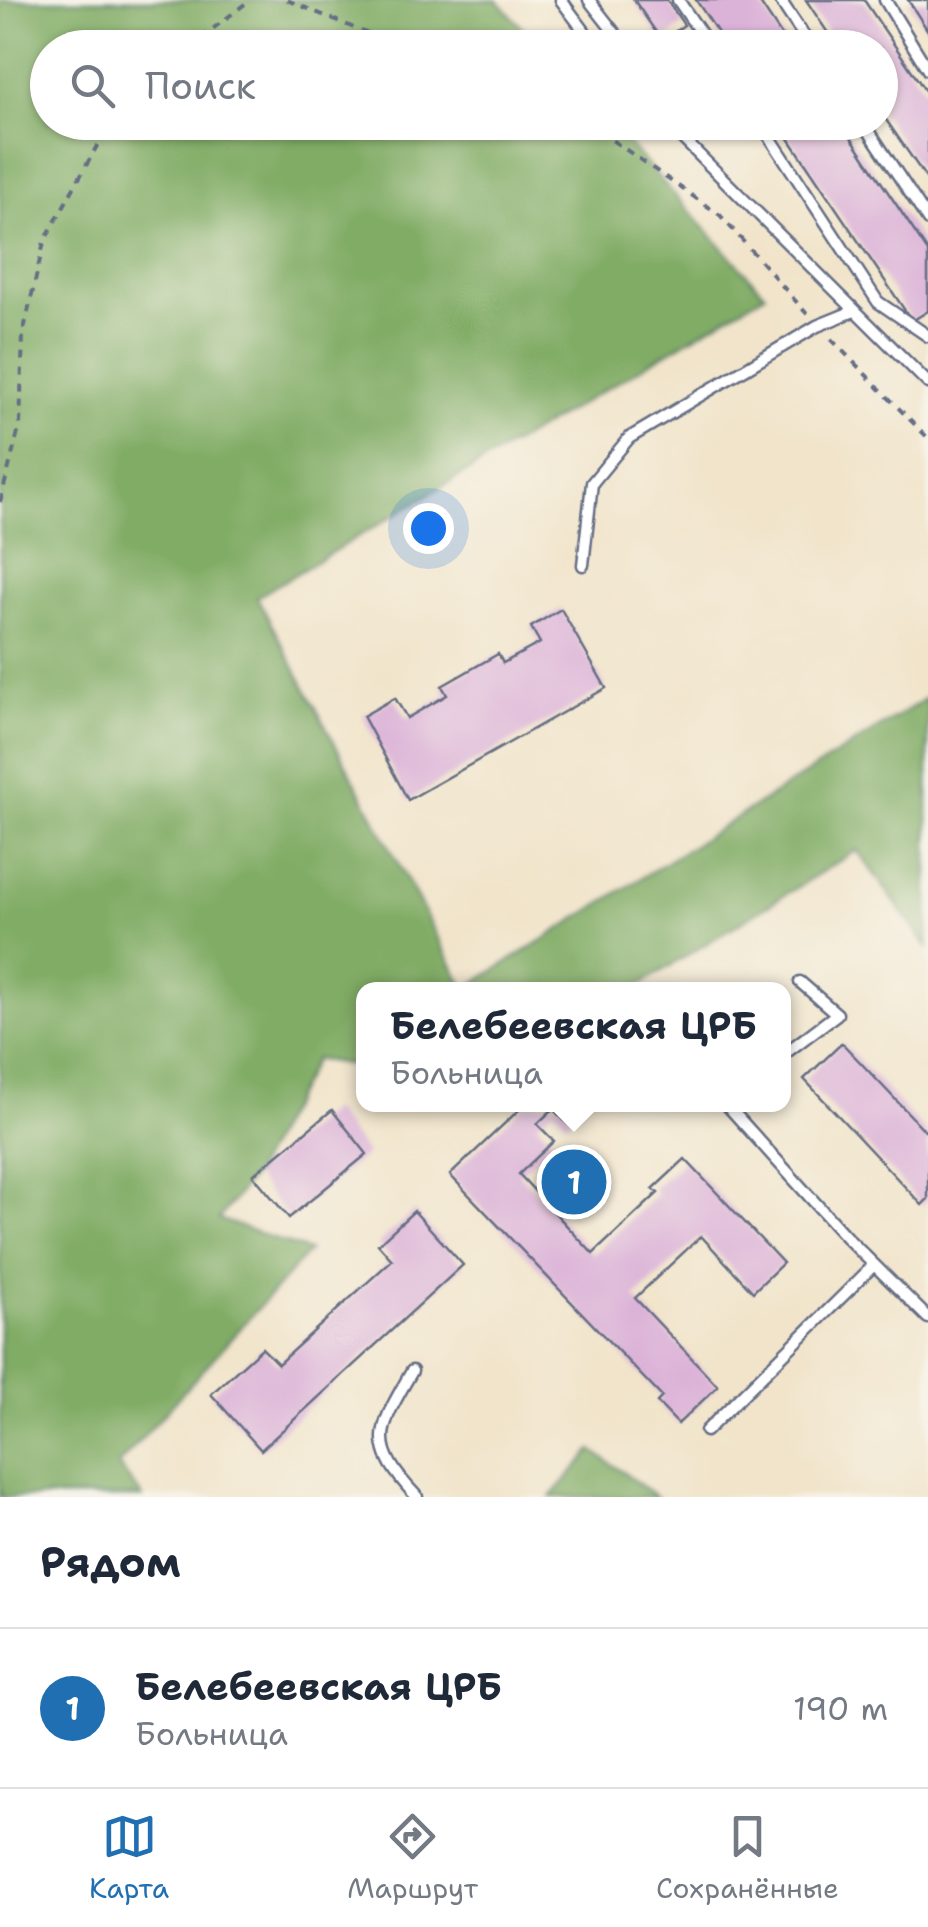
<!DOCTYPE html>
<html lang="ru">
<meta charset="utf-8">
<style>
:root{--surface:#fff;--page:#f2f2f3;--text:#1f2937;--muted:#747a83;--line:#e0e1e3;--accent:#1f6fb2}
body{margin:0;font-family:"Shantell Sans",sans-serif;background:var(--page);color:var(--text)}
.you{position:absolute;left:428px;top:528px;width:35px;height:35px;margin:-25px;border:8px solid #fff;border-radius:50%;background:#1a73e8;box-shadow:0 0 0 15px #1a73e833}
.badge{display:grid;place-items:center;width:65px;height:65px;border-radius:50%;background:var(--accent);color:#fff;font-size:32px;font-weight:700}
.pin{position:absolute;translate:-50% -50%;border:5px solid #fff;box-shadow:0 2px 10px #0006}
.popup{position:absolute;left:356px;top:982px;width:435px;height:130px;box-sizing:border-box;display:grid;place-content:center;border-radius:20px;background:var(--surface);filter:drop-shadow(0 2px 8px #0005);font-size:32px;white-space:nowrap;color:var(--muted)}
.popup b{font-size:38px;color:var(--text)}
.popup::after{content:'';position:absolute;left:50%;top:100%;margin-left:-20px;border:20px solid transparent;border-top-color:var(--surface)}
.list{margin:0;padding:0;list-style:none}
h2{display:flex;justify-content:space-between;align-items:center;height:130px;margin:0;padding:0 40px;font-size:42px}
h2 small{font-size:32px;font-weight:400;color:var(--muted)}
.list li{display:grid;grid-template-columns:65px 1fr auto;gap:30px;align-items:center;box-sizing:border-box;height:160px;padding:0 40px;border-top:2px solid var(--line)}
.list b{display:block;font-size:38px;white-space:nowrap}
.list p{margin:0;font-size:32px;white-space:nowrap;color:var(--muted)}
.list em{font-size:32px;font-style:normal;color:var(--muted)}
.icon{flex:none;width:55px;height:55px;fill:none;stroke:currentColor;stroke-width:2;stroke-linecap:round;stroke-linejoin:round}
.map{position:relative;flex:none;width:928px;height:1497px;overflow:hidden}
.search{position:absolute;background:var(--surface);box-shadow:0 2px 8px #0004;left:30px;right:30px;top:30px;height:110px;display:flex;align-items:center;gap:25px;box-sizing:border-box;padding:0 35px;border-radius:55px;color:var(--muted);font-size:38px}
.sheet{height:290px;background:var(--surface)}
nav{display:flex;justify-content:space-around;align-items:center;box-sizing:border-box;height:140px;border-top:2px solid var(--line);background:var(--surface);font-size:28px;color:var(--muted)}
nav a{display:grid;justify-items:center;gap:5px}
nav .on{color:var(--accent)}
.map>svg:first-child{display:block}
.forest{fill:#80ac65;stroke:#4e6e62;stroke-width:2.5}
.building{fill:#dcb3d8}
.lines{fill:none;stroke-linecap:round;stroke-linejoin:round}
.service-casing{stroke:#666e84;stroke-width:15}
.path{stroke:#666e84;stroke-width:4;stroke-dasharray:8 8;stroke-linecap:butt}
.service{stroke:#fff;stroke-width:10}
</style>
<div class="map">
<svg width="928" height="1497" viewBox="0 0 928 1497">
<rect width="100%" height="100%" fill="#f7f3e8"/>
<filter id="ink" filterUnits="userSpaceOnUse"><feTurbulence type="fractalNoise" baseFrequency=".01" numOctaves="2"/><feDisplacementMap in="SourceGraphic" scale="20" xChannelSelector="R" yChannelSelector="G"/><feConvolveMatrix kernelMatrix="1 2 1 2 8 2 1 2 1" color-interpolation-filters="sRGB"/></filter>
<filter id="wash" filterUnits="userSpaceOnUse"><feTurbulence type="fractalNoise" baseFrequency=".0048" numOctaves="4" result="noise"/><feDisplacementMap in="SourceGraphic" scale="40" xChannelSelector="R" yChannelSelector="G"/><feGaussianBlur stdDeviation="2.25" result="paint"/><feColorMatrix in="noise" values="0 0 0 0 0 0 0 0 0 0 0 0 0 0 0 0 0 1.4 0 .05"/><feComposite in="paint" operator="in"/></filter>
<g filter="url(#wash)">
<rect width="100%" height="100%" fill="#f1e4ca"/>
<path class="forest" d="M0,0H497L540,47L48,48V122L609,123L765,294L257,597L465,989L928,697V948L857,850L633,989L364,990V1067L315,1059L253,1175L219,1219L309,1251L118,1465L143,1497H0Z
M592,1450L657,1497H551Z"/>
<g id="blocks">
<path class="building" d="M634,0H667L684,25L662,41Z
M696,0H758L790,48H728Z
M806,0H864L928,95V181L880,111V48H838Z
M908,0H928V31Z
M778,122H841L928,252V311L912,321Z
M561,609L606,688L408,800L363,716L395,698L407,718L447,695L442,686L498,654L503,663L540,643L531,627Z
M842,1043L928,1134V1199L922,1205L804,1079Z
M530,1104H586L567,1123L553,1109L537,1124L554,1141L519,1174L593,1254L658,1193L653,1189L685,1159L783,1263L753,1292L701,1236L635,1298L718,1386L678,1424L657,1402L662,1397L450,1175L522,1107Z
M332,1110L367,1154L289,1218L253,1175Z
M414,1211L463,1265L261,1450L211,1394L262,1348L278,1364L392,1260L378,1244Z"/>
</g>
</g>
<g filter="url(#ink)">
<use href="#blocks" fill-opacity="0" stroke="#666e84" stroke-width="2.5"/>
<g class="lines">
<defs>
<path id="service" d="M561,0L597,48
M589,0L621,41L667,48
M678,0L711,48
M780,0L812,48
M885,0L928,70
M666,122L928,383
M760,122L878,302L928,336
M863,122L928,220
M583,565L592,483L629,438L817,326L854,311
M784,1054L837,1014L800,982
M726,1104L846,1237L928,1318
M412,1371C378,1430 367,1444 417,1497
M706,1431L874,1265"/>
</defs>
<use href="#service" class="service-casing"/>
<path class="path" d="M287,0L402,48
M188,48L250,0
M586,122L720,215L807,314
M831,339L928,438
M0,502L20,425L23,334L44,242L98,144L117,122"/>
<use href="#service" class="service"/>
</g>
</g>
</svg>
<div class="you"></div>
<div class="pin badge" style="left:574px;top:1182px">1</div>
<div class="popup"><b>Белебеевская ЦРБ</b>Больница</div>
<div class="search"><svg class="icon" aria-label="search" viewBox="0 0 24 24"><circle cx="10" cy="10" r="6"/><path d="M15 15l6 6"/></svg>Поиск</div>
</div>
<section class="sheet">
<h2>Рядом<small></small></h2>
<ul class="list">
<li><span class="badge">1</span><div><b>Белебеевская ЦРБ</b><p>Больница</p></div><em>190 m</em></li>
</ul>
</section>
<nav>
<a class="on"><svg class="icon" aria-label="map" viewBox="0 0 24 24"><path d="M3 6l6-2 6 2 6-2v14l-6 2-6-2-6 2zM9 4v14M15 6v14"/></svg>Карта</a>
<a><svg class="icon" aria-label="directions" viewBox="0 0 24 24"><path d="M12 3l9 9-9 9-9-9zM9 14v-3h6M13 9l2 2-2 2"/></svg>Маршрут</a>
<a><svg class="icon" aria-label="saved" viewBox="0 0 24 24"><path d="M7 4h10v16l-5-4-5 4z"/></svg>Сохранённые</a>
</nav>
